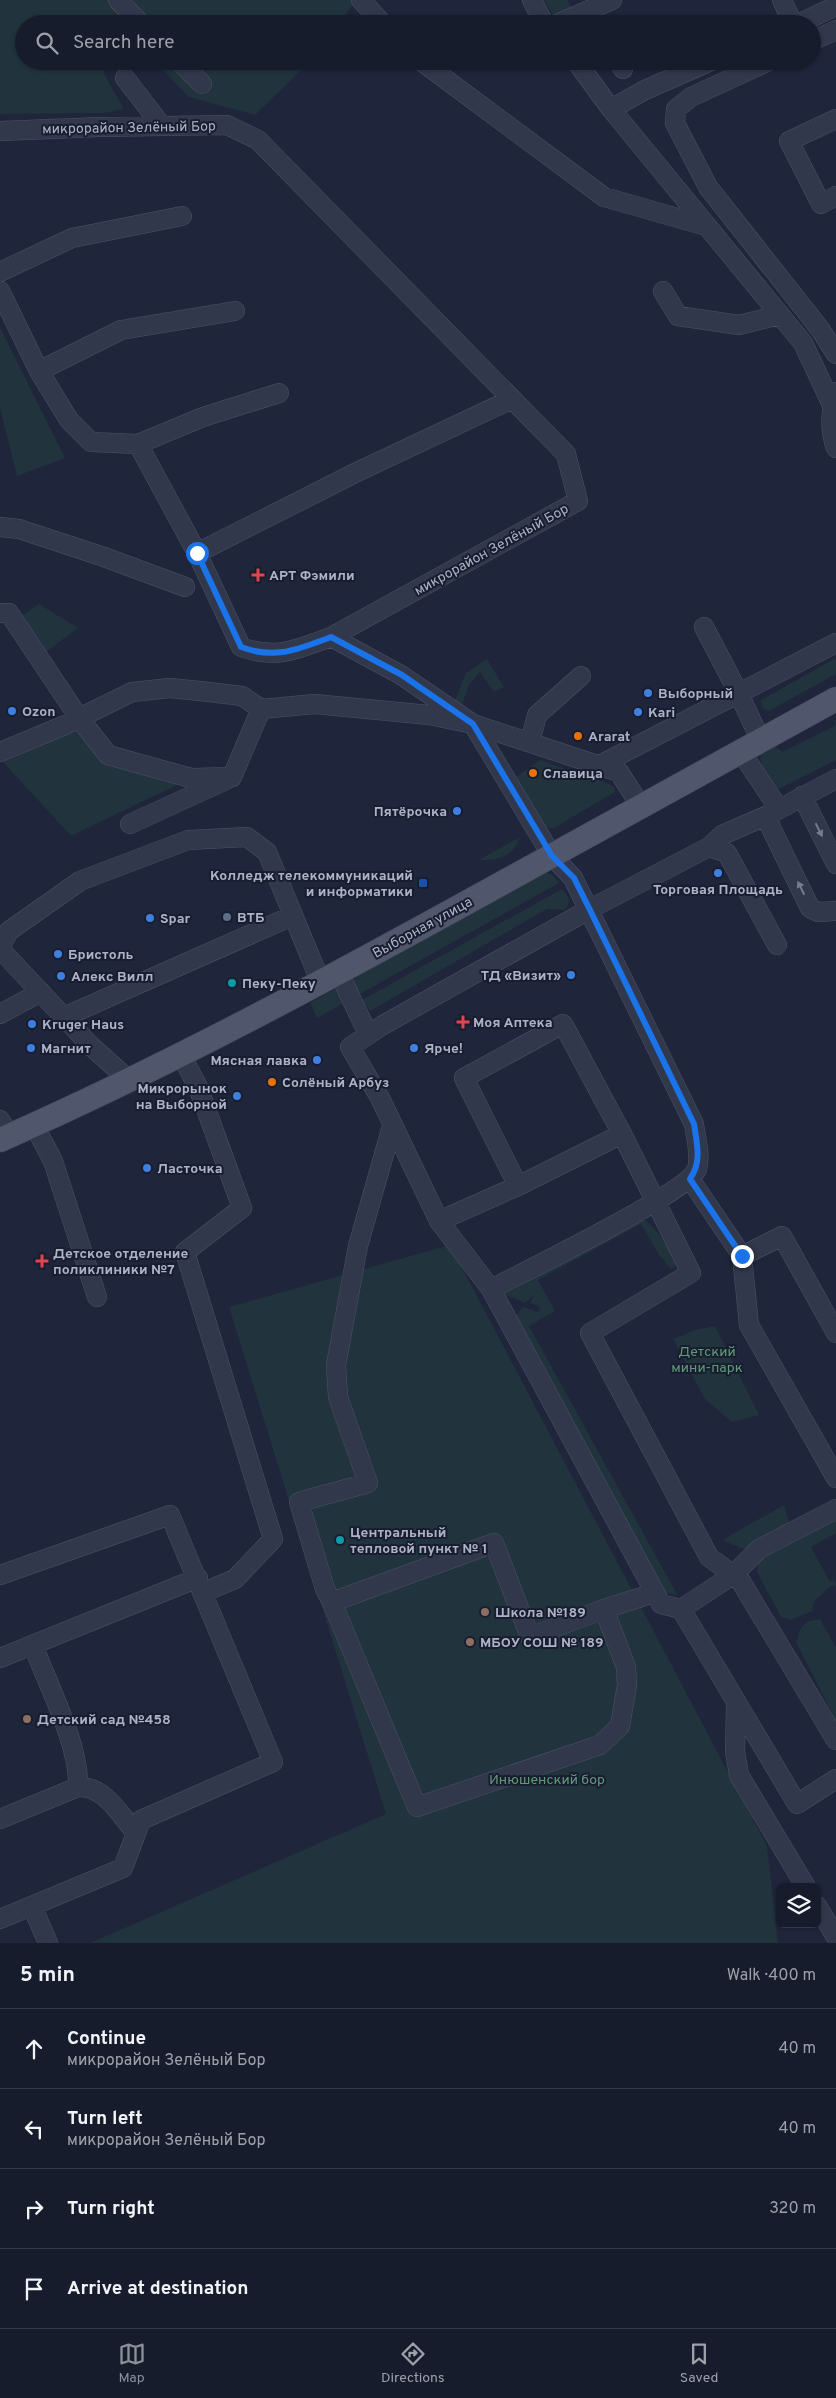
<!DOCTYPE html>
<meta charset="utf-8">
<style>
:root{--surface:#171c2c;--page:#202534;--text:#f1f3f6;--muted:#9ea1a9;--line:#363a48;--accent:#8c9099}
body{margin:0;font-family:Overpass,sans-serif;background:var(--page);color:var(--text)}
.controls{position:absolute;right:15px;bottom:15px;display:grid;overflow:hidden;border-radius:8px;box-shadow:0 1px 4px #0004}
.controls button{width:45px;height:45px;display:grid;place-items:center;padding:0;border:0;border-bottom:1px solid var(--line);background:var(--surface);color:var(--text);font:25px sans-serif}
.stop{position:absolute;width:15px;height:15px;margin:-11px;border:4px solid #1a73e8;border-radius:50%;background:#fff}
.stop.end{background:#1a73e8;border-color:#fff;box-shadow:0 1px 5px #0008}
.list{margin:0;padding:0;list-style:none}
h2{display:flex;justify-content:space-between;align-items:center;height:65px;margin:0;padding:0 20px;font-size:21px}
h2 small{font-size:16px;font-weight:400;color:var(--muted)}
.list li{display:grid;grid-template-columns:32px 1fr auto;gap:15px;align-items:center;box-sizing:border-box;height:80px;padding:0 20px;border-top:1px solid var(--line)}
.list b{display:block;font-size:19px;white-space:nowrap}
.list p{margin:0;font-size:16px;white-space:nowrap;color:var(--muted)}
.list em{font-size:16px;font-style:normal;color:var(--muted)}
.icon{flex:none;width:28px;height:28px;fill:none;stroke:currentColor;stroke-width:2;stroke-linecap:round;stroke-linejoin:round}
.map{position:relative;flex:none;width:836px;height:1943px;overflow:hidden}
.search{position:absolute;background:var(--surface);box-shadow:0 1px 4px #0004;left:15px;right:15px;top:15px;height:55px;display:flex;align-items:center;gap:12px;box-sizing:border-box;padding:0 18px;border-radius:28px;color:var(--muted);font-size:19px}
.sheet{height:385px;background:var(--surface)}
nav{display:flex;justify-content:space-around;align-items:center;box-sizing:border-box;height:70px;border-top:1px solid var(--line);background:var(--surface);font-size:14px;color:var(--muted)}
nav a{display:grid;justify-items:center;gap:2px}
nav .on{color:var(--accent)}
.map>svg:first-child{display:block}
.green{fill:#21333c}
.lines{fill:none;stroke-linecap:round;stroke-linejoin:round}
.minor-casing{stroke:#4d5265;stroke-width:20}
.major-casing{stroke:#3c4154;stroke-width:25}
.minor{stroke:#32384b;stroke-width:19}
.major{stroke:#50566b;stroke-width:24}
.oneway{fill:#767b8f}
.route{stroke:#1a73e8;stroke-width:6}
.health-dot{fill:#e0444e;stroke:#181d2f;stroke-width:2}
.shop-dot{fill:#3f7fe0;stroke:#181d2f;stroke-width:2}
.food-dot{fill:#e8710a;stroke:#181d2f;stroke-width:2}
.transit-dot{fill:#1a4fb4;stroke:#181d2f;stroke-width:2}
.service-dot{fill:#5c6f8a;stroke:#181d2f;stroke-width:2}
.culture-dot{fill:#0f9aa8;stroke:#181d2f;stroke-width:2}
.education-dot{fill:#8d6e63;stroke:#181d2f;stroke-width:2}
.labels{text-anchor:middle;stroke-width:4;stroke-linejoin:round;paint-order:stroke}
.street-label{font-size:14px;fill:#adb2c7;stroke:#181d2f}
.poi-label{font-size:14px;font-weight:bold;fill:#adb2c7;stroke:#181d2f;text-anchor:start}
.park-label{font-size:14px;fill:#629a79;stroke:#181d2f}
</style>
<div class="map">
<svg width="836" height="1943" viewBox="0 0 836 1943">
<rect width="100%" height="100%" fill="#1f253b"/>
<path class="green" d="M0,0H356L339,24H24V61H119L103,72L124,109L104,113L0,114Z
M544,0H568L573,13L570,16L553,15Z
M154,61H311L255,115L189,97Z
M0,327L65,458L17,476L0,408Z
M39,604L78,628L39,657L14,621Z
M836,658V674L769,711L763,709L761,700Z
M487,659L504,687L494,692L480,672L469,685L461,708L453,705L466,673Z
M836,712V760L779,789L769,785L762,770L760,754L775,746L782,752L835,726Z
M79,729L106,761L185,781L71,836L3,762Z
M540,760L609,784L614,787L615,792L554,828L543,827L516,784V777Z
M520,837C513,857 499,860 479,860Z
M545,872L553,875L559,883L317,1018L310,1003Z
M562,889L569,898L568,906L564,910L547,909L370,1011L366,1005L363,1006L360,1001Z
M640,1218C654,1222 672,1251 676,1266L671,1269L659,1255L641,1224L538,1280L555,1311L529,1326L678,1596L656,1590L511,1322L523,1307L538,1312L540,1307L530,1303L535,1294L525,1303L503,1294V1288Z
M450,1245L767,1846L778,1943H90L386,1814L229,1307Z
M715,1326L759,1415L732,1422L705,1399L673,1339L695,1330Z
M784,1505L789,1522L788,1529L751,1549L741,1548L722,1540Z
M836,1518V1533L811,1547L830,1582L835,1579L836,1586H831L814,1601L812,1611L791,1620L781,1617L757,1572L758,1558Z
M820,1619L836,1648V1721L796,1642L801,1628L806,1622Z"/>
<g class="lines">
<defs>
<path id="minor" d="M118,0L141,24
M361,0L383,24
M532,0L544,24
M782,0L793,24
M557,24L612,0
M798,24L836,6
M812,41L836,30
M179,61L202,84
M421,61L604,197L706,226
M576,61L611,109L803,343L832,405
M619,61L623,69
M769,61L691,97L676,109L675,123L708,187L820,329L836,354
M125,78L162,126
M611,109L645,90L711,61
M836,119L789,141L821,204L836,196
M0,131L100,127L227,125L258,140L566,454L578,501L331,637C298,649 276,660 241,647L197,553L138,444L91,442L69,420L39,371L0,291
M0,272L72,238L182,216
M663,291L678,316L739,325L779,315
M39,371L121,330L235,311
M835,392C831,411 829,430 836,448
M138,444L203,417L279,393
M0,527L19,529L104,557L185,587
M197,553L357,472L512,399
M0,613H9L79,718L108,755L191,778L232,777L261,709
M704,627L739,694L761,741
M331,637L401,675L473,724L552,856L573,878L694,1124C696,1138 701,1156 697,1169C688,1192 522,1273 491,1289
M530,742L537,715L581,676
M0,752L65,725L132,692L170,688L200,691L242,696L261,709L315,704L429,715L473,724L619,772L642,808
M741,752L779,809
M600,765L836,643
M802,796L836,864
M768,815L771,828L810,908L818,912L836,911
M130,824L226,780
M709,847L722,835L768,815L836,779
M777,945L727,853L709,847L590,909L383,1025L350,1047L380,1098L439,1221L491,1289L661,1604L681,1609L797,1804L836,1779
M0,947L9,931L80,881L188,840L247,837L267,852L321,983
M0,949L91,1046L130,1081
M339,973L368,1034
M0,1014L41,992
M64,1017L292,916
M181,1055L198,1087L242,1208L185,1252L273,1539L235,1579L204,1592
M0,1120L10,1136
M34,1125L53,1161L97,1297
M690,1179L742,1256L782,1236L836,1333
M518,1186L464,1078L563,1024L622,1134L691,1273L590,1333L709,1557L740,1580L836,1740
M439,1221L518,1186L622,1134
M742,1256L749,1325L836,1478
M0,1575L170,1515L273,1762L141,1820L123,1868L0,1919
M332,1602L417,1807L600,1745L620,1726L627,1685L626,1667L604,1609L530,1637L494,1543L332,1602L325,1589L299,1502L368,1483L338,1397L336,1365L358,1246L392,1126
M604,1609L654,1593
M681,1609L733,1575L759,1549L836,1509
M33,1645C48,1685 80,1746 78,1787
M0,1658L198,1578
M736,1703L735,1752L739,1775L806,1887
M0,1819L78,1787C104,1785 121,1816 136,1833
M32,1906L48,1943
M817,1906L836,1937"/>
<path id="major" d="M0,1140C170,1065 332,977 495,887C609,824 723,762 836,699"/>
</defs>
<use href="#minor" class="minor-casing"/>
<use href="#major" class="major-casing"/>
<use href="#minor" class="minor"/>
<use href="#major" class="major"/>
</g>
<defs><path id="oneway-solid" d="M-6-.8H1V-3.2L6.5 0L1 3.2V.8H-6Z" transform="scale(1.25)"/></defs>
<g class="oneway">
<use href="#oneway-solid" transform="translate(819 830) rotate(63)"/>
<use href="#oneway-solid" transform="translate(801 888) rotate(-116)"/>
</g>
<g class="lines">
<path class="route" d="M197,553L241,647C276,660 298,649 331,637L402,675L473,724L552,856L574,878L590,910L694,1124C697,1144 702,1162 690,1179L742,1256"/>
</g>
<g class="health-dot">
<path d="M255.5 567.5h5v5h5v5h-5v5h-5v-5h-5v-5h5z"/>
<path d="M460.5 1014.5h5v5h5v5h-5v5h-5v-5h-5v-5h5z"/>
<path d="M39.5 1253.5h5v5h5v5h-5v5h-5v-5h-5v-5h5z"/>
</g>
<g class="shop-dot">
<circle cx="648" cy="693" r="5"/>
<circle cx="12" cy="711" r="5"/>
<circle cx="638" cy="712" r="5"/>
<circle cx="457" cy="811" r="5"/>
<circle cx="718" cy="873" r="5"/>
<circle cx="150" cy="918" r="5"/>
<circle cx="58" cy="954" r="5"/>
<circle cx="571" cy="975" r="5"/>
<circle cx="61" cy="976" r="5"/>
<circle cx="32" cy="1024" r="5"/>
<circle cx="31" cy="1048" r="5"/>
<circle cx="414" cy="1048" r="5"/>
<circle cx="317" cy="1060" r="5"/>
<circle cx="237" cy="1096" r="5"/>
<circle cx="147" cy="1168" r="5"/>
</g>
<g class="food-dot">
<circle cx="578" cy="736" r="5"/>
<circle cx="533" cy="773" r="5"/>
<circle cx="272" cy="1082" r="5"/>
</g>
<rect class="transit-dot" x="418" y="878" width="10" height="10" rx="2.5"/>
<circle class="service-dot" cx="227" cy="917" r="5"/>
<g class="culture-dot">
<circle cx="232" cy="983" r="5"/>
<circle cx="340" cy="1540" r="5"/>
</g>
<g class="education-dot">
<circle cx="485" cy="1612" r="5"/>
<circle cx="470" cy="1642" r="5"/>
<circle cx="27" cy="1719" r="5"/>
</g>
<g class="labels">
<g class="street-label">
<text transform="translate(129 127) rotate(-1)" y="5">микрорайон Зелёный Бор</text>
<text transform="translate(491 549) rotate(-29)" y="5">микрорайон Зелёный Бор</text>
<text transform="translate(422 927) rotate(-29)" y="5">Выборная улица</text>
</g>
<g class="poi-label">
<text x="269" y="580">АРТ Фэмили</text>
<text x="658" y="698">Выборный</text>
<text x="22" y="716">Ozon</text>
<text x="648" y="717">Kari</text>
<text x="588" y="741">Ararat</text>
<text x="543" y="778">Славица</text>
<text x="447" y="816" text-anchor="end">Пятёрочка</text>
<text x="413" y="880" text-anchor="end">Колледж телекоммуникаций<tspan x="413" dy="16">и информатики</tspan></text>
<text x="718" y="894" text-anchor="middle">Торговая Площадь</text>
<text x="237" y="922">ВТБ</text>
<text x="160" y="923">Spar</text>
<text x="68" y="959">Бристоль</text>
<text x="561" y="980" text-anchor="end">ТД «Визит»</text>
<text x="71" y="981">Алекс Вилл</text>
<text x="242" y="988">Пеку-Пеку</text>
<text x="473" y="1027">Моя Аптека</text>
<text x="42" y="1029">Kruger Haus</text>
<text x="41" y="1053">Магнит</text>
<text x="424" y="1053">Ярче!</text>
<text x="307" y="1065" text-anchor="end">Мясная лавка</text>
<text x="282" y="1087">Солёный Арбуз</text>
<text x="227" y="1093" text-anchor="end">Микрорынок<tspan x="227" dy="16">на Выборной</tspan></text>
<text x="157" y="1173">Ласточка</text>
<text x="53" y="1258">Детское отделение<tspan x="53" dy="16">поликлиники №7</tspan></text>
<text x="350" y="1537">Центральный<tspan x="350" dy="16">тепловой пункт № 1</tspan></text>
<text x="495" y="1617">Школа №189</text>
<text x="480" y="1647">МБОУ СОШ № 189</text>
<text x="37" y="1724">Детский сад №458</text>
</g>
<g class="park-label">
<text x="707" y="1356">Детский<tspan x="707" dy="16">мини-парк</tspan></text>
<text x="547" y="1784">Инюшенский бор</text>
</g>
</g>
</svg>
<div class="controls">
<button><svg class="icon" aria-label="layers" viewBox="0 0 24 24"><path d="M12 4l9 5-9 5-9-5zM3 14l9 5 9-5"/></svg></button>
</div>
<div class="stop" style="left:197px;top:553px"></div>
<div class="stop end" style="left:742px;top:1256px"></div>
<div class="search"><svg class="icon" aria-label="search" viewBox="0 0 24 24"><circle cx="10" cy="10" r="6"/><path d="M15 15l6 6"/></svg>Search here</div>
</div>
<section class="sheet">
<h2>5 min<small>Walk · 400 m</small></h2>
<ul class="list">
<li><svg class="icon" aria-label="ahead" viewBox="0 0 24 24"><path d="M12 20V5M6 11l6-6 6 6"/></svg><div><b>Continue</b><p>микрорайон Зелёный Бор</p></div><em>40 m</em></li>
<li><svg class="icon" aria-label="left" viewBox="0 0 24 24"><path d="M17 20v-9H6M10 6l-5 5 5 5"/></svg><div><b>Turn left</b><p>микрорайон Зелёный Бор</p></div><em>40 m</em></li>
<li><svg class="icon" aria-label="right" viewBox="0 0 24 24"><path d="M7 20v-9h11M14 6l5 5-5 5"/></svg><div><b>Turn right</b></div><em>320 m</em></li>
<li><svg class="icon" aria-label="arrive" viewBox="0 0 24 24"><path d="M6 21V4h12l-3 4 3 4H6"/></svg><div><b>Arrive at destination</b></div></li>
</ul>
</section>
<nav>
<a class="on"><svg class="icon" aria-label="map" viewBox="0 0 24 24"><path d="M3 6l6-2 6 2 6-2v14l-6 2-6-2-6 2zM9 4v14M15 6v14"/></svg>Map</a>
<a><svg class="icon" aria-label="directions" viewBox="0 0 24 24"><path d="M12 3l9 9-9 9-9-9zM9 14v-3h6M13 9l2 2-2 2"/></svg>Directions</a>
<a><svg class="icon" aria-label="saved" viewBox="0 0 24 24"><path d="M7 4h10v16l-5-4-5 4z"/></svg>Saved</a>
</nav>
